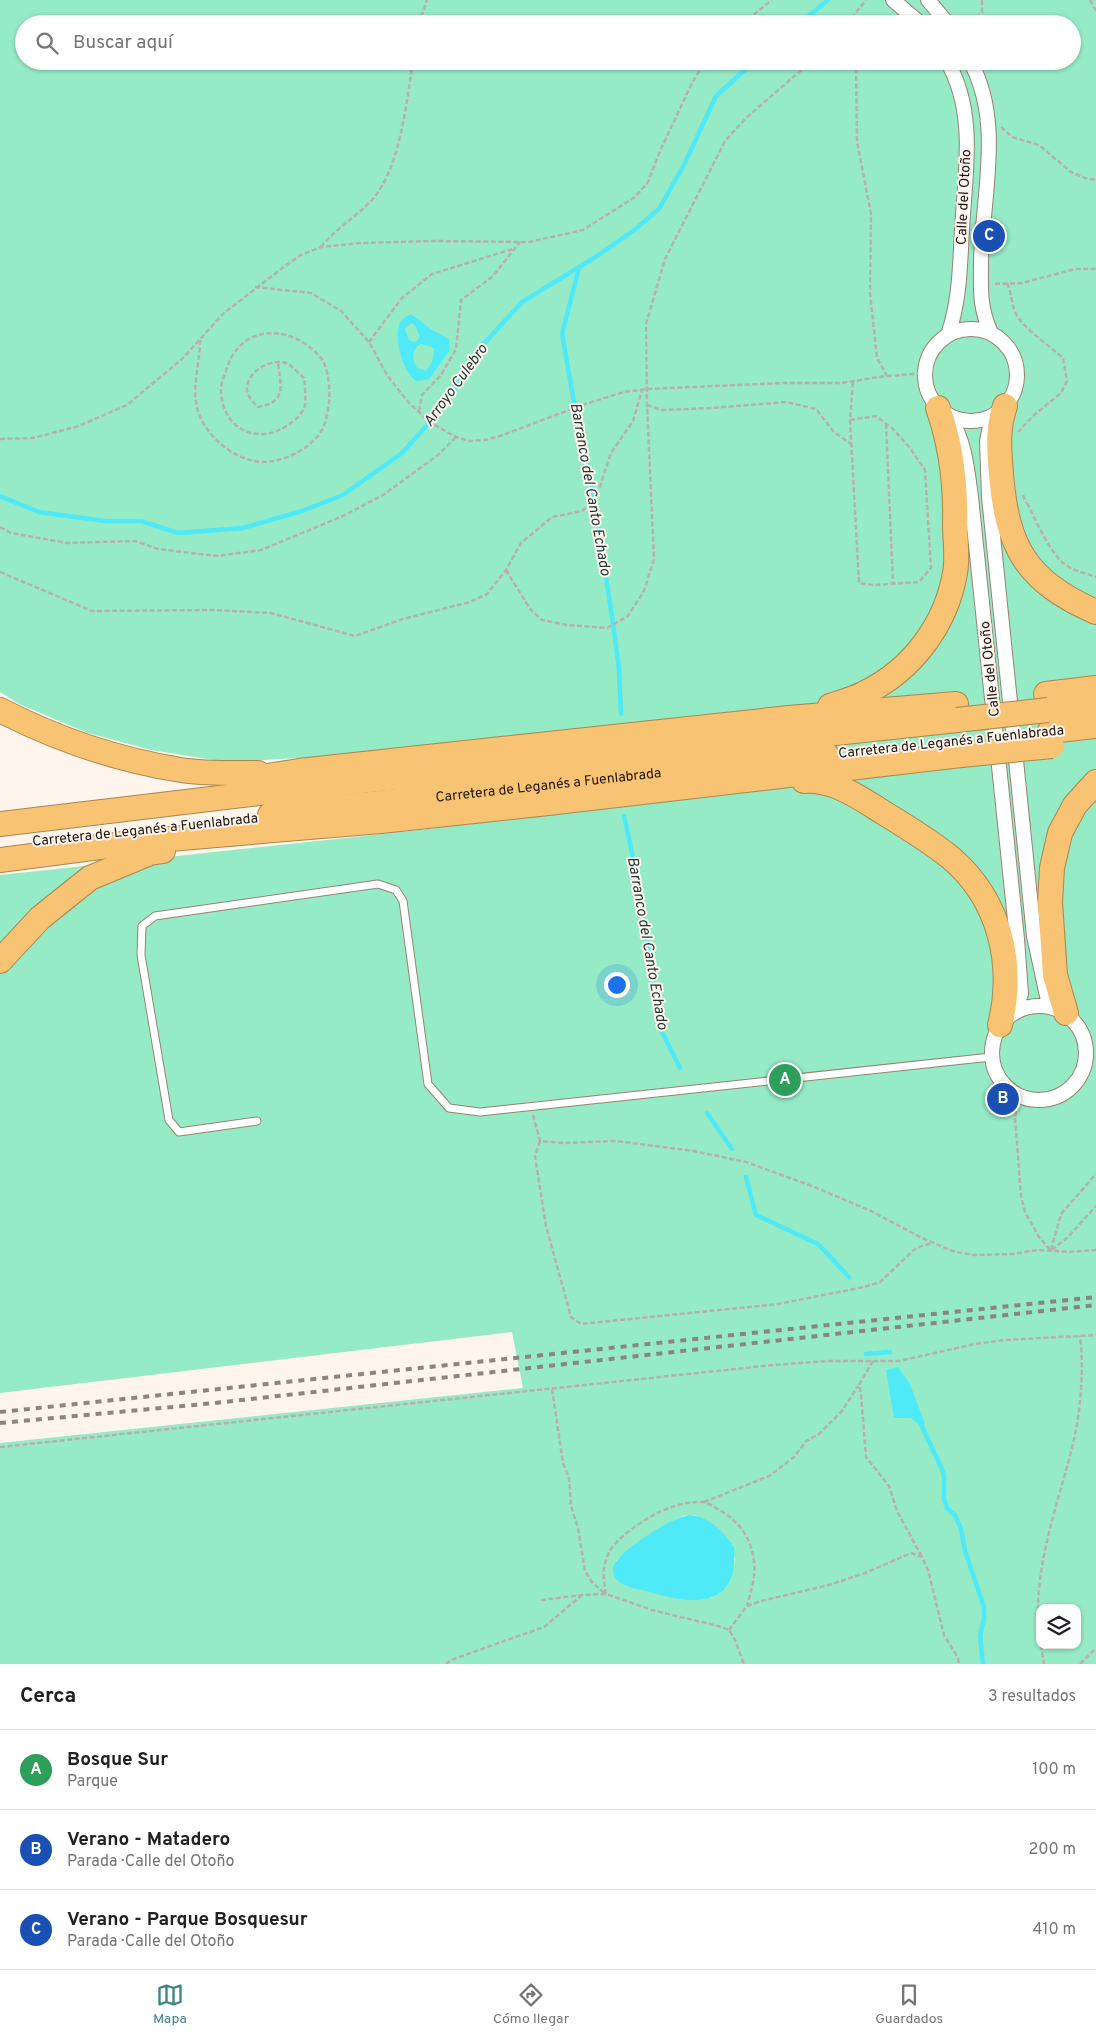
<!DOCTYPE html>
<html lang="es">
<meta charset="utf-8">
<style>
:root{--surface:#fff;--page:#f2f2f2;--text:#202124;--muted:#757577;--line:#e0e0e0;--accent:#3c8484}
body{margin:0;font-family:Overpass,sans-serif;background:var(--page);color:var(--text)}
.controls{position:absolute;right:15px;bottom:15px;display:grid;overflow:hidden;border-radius:10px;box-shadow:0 1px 4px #0004}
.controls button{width:45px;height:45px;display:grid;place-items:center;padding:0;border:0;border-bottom:1px solid var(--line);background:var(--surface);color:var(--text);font:25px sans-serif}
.you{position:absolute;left:616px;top:984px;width:18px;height:18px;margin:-12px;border:4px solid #fff;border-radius:50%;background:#1a73e8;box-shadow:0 0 0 8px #1a73e833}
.badge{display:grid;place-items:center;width:32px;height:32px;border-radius:50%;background:var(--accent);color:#fff;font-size:16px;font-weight:700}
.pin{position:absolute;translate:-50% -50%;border:2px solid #fff;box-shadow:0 1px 5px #0006}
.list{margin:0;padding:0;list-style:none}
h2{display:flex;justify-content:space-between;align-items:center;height:65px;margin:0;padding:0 20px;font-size:21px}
h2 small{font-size:16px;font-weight:400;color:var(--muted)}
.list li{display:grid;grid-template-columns:32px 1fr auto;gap:15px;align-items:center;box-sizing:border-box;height:80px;padding:0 20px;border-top:1px solid var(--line)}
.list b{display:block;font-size:19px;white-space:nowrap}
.list p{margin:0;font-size:16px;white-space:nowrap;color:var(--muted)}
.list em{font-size:16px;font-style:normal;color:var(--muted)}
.icon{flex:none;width:28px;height:28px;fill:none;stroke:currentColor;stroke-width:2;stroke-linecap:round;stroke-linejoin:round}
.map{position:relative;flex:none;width:1096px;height:1664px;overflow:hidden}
.search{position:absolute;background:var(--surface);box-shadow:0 1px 4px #0004;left:15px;right:15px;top:15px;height:55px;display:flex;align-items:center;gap:12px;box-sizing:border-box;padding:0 18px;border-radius:28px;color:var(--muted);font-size:19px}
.sheet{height:305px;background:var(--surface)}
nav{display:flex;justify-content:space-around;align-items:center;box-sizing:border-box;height:70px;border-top:1px solid var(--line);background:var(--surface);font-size:14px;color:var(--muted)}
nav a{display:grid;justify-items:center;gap:2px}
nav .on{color:var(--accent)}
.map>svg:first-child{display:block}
.green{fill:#95ebc6;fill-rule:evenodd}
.water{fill:#50e9f8;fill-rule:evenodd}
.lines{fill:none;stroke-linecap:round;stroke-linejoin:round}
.stream{stroke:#50e9f8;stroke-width:4.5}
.lane-casing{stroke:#978271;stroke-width:9}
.street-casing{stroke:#978271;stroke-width:16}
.highway-casing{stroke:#ab864f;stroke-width:26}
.path{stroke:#bab0a9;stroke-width:2.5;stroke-dasharray:5 2.5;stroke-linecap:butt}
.lane{stroke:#fff;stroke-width:7}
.street{stroke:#fff;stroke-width:14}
.highway{stroke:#f8c373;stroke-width:24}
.rail{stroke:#8d847d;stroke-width:4;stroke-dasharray:6 6;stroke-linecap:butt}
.highway-bridge-casing{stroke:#ab864f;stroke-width:26;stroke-linecap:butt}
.highway-bridge{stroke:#f8c373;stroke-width:24}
.labels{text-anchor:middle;stroke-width:4;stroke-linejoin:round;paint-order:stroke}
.street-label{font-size:14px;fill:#1c140d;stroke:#fff5ed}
.water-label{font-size:15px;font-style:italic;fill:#20393c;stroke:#fff5ed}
</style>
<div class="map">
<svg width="1096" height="1664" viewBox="0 0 1096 1664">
<rect width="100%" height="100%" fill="#fff5ed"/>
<path class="green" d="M0,0H1096V1664H0V1443L523,1388L512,1332L0,1393V875L438,828L425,745L333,756L227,762L151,750L88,733L19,704L0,692ZM24,24H1072V61H24ZM689,1515L697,1516L735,1558C733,1576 727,1589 711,1598L643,1590L630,1586L616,1561L645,1537L683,1516ZM1040,1608H1077V1645H1040Z"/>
<path class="water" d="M411,314L432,330L449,339L450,350L429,379L416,381C403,372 392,336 401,321C403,318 408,316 411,314ZM411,323L415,325L420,337L418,340L414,342L409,340L405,329ZM421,344L430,346L434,349L432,362L426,371L417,368C412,358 411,350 421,344Z
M898,1367L910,1384L925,1424L917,1423L911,1418H894L886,1370Z
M689,1515C710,1517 722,1530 734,1547C739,1608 695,1606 650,1592C640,1589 626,1588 618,1581C613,1577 613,1573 613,1567C621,1549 669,1519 689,1515Z"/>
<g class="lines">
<path class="stream" d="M799,24L828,0
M579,268L562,334L575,408L590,473L613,623L619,669L621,714
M0,496L39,512L105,521H141L178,533L243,528L302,511L343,495L402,453L444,406L482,346L522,302L597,256L633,231L659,209L684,165L716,96L755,61
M624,816L638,880L661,1030L680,1068
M707,1113L732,1149
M746,1177L756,1215L818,1244L849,1277
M866,1354L890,1352
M918,1418L941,1467L944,1475V1499L947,1508L955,1515L961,1529L965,1551L984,1607V1619L980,1635L983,1664"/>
<defs>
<path id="lane" d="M257,1121L179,1132L169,1120L141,955L142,926L155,916L378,884L396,890L403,901L428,1084L449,1108L480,1112L991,1057"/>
<path id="street" d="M893,0L921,24
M928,0L948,24
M947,61C977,113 965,173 962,229C960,265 960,300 948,335
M970,61C1004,122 982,196 981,262C981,290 979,306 991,333
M925 375a46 46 0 1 1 92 0a46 46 0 1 1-92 0Z
M950,417C965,443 967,467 971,497L1017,939L1021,994L1014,1012
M991,421L987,441L989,497L1034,936L1049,1005
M992 1053a47 47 0 1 1 94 0a47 47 0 1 1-94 0Z"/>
<g id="highway">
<path d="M1005,406C997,429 999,449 1001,474C1007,548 1027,582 1096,612"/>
<path d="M1046,694L1096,688"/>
<path d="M830,706C841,702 854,699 865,693C912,670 946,625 955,573C958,558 955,540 955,524C956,484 951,445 938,408"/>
<path d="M0,710C56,739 118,760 181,770C206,774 233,773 258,773"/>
<path d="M1053,710L1096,705"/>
<path d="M1050,731L1096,726"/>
<path d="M242,780L299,771L789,718L956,704"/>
<path d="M804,781C834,779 860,798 884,813C907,827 930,841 951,858C1000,900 1015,964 1000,1025"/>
<path id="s1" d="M270,815L826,754"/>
<path d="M0,824L378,779L697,748L957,720"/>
<path d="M0,860L146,841L381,821L548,803L961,755"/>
<path d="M0,961L40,918L90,878L150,853L163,851"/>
<path d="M1066,1013L1055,975L1050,902L1052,868L1060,833L1075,805L1096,782"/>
</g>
</defs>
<use href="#lane" class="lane-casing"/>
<use href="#street" class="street-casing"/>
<use href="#highway" class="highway-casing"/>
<path class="path" d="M1090,0L1096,11
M419,24L427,0
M742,24L772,0
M847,24L866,0
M972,24L982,12V0
M856,61L857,142L871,214L870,293L877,358L887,376
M1001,127L1012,137L1039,145L1071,172L1085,178L1096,180
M321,247C335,229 356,217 372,200C401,166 406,104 413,61
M1007,283C1012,293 1011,304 1016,314C1022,327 1051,347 1063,358L1067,381L1061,393L1033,416L1018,432
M995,284L1022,283L1075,269H1096
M255,287L311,293L341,311L369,342L387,375L409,403L431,423L456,437L470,441L485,440L500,436L585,404L624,392L647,389L783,383H842L878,377L925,373
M200,340C200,362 192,386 197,408C204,435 234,461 263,462C282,462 305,451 317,437C325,428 328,413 329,402C330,389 329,373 323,361C319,354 310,347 304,343C272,323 236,334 226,371C224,377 221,383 221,389C221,430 260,448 292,422C297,419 304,411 305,405C306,396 305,386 304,378C299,374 292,365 286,363C271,358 245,372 247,391C248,397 254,403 258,407C287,402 281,386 278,363
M369,342L402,298L432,274L513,249
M647,405L662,410L712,408L786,402L816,409L834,432L851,444
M419,411L422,395L441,375L456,349L461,300L493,276L520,242
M850,420L876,416L893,429L910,448L925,470L931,568L919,582L874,585L859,583L850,420L853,381
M886,424L893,583
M0,439L33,438L79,426L127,405L182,359L224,313L285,266L301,255L321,247L360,243L433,241L529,242L583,230L635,197L648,182L660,151L691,85L705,61
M1023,495L1026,503
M1027,503C1036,521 1047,546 1061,561C1070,570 1084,573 1096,577
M0,527L11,533L67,543L135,541L158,549L217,556L261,550L343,516L383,495L438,455L456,437
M506,570L530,609L542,620L567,625L607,628L628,616L644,591L654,559L647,405L646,324L665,259L725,141L747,117L812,61
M0,572L92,611L214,610L271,613L355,636L403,619L470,602L487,594L506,570L521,543L552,517L582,511L596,498L611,453L633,421L642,390
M1019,1096L1015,1117L1021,1196L1025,1212L1039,1237L1051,1251
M533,1115L540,1141L564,1143L616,1141L694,1151L746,1162L812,1186L871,1211L922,1238L955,1252L974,1255L1012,1254L1038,1250L1069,1252L1096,1250
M540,1141L535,1156L546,1226L571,1317L581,1324L778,1304L864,1287L880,1282L916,1248L932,1243
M1051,1250L1061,1214L1096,1174
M1052,1250L1068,1237L1096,1206
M873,1361L859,1385L861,1394L866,1457L889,1486L897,1511L922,1557
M552,1389L563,1463L569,1478L571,1506L578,1528L585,1571L592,1582L604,1593
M0,1447L773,1365L828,1361H899L975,1344L1005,1340L1096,1335
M704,1502L769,1476L794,1457L806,1441L819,1434L842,1411L858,1386
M606,1594C604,1583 602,1571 606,1560C610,1546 621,1537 632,1529C653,1513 676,1502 702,1502C707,1502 712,1506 716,1508C737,1519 751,1536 754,1561C756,1577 751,1591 747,1606
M541,1600L582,1595L606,1594L652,1610L718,1626L729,1630L735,1640L744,1664
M729,1630L747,1606L761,1601L829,1585L865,1573L911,1553L922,1557L928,1570L944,1635L958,1658L959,1664
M1040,1640C1030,1572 1059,1504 1074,1439C1081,1408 1084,1367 1080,1336
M1041,1645L1044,1664
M446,1664L451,1660L544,1627L581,1596
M1080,1664L1096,1648"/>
<use href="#lane" class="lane"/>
<use href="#street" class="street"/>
<use href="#highway" class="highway"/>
<path class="rail" d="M0,1412L1096,1297
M0,1423L215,1403L1096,1305"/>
<defs>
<path id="highway-bridge" d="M957,720L1048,710
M961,755L1052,746"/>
</defs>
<use href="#highway-bridge" class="highway-bridge-casing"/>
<use href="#highway-bridge" class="highway-bridge"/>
</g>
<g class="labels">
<g class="street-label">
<text transform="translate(963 197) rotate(-87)" y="5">Calle del Otoño</text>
<text transform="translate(989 669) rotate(-96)" y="5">Calle del Otoño</text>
<text transform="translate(951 741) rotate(-6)" y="5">Carretera de Leganés a Fuenlabrada</text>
<text dy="5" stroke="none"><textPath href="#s1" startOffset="280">Carretera de Leganés a Fuenlabrada</textPath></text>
<text transform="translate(145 829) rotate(-6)" y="5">Carretera de Leganés a Fuenlabrada</text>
</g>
<g class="water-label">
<text transform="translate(455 385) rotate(-54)" y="5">Arroyo Culebro</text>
<text transform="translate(591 489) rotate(80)" y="5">Barranco del Canto Echado</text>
<text transform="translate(648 943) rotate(80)" y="5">Barranco del Canto Echado</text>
</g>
</g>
</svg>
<div class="controls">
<button><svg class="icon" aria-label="layers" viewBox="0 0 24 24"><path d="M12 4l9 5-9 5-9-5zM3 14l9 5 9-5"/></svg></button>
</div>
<div class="you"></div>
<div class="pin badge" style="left:785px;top:1080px;background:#2e9e5b">A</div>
<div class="pin badge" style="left:1003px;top:1099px;background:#1a4fb4">B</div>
<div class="pin badge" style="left:989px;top:236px;background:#1a4fb4">C</div>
<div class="search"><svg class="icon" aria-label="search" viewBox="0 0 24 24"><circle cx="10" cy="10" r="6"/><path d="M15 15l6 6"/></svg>Buscar aquí</div>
</div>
<section class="sheet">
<h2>Cerca<small>3 resultados</small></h2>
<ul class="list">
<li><span class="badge" style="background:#2e9e5b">A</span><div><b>Bosque Sur</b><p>Parque</p></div><em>100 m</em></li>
<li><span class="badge" style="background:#1a4fb4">B</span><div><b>Verano - Matadero</b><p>Parada · Calle del Otoño</p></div><em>200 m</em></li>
<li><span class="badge" style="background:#1a4fb4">C</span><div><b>Verano - Parque Bosquesur</b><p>Parada · Calle del Otoño</p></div><em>410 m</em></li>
</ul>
</section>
<nav>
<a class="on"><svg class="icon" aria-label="map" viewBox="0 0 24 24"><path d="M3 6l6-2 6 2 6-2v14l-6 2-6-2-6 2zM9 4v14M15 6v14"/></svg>Mapa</a>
<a><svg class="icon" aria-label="directions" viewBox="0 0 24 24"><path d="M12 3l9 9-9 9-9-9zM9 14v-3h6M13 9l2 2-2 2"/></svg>Cómo llegar</a>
<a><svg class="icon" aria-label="saved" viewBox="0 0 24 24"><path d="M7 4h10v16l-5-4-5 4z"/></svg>Guardados</a>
</nav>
